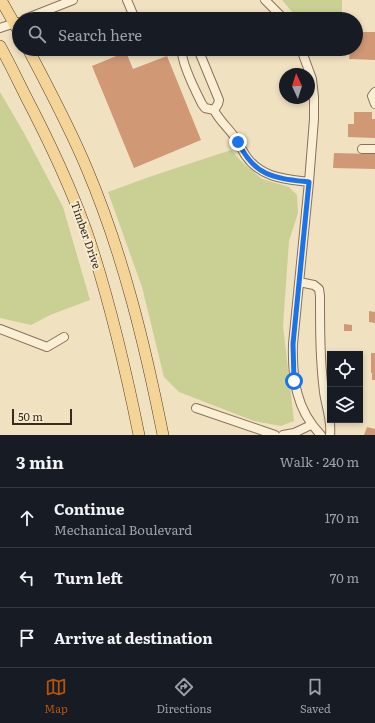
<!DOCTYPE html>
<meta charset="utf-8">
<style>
:root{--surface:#171b24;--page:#242831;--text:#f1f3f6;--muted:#9ea1a6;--line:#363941;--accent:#b45309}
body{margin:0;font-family:Literata,serif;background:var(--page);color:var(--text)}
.controls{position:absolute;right:12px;bottom:12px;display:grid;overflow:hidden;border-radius:0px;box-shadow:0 2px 6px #0003}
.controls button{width:36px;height:36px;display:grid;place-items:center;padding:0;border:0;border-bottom:1px solid var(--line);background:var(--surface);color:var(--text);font:20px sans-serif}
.compass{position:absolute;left:279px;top:68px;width:36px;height:36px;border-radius:50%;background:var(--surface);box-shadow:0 2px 6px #0003;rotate:356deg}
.scale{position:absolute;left:12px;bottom:10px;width:60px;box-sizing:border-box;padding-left:4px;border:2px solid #392a1d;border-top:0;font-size:11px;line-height:14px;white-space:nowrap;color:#392a1d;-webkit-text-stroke:3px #f7ebd1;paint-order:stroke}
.stop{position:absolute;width:12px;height:12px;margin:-9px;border:3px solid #1a73e8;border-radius:50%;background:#fff}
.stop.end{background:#1a73e8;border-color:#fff;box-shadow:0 1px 4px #0008}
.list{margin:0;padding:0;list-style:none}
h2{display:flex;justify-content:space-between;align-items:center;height:52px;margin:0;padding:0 16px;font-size:17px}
h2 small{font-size:13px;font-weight:400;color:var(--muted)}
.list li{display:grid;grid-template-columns:26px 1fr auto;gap:12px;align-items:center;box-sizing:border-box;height:60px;padding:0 16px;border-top:1px solid var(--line)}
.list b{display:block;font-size:15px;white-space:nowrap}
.list p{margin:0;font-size:13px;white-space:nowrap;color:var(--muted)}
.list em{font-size:13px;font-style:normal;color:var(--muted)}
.icon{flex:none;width:22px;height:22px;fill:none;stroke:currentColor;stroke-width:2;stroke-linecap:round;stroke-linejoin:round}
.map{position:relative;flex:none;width:375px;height:435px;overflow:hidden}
.search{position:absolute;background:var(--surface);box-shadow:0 2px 6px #0003;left:12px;right:12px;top:12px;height:44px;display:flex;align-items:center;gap:10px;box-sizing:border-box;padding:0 14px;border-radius:22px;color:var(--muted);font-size:15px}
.sheet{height:232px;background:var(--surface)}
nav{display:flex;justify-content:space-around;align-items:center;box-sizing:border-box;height:56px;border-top:1px solid var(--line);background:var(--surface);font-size:11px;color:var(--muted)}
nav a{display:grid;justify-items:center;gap:2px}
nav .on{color:var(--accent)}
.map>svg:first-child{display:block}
.green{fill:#cacf94}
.building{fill:#d09875}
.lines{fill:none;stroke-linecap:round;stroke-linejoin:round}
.minor-casing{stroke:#8a7158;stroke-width:10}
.major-casing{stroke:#583f2c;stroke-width:12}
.minor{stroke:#faeed5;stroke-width:8}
.major{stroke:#f5d597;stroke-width:11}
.route{stroke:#1a73e8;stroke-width:5}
.labels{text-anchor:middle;stroke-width:4;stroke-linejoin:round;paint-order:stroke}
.street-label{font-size:11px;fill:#392a1d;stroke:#f7ebd1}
</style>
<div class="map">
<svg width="375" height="435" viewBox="0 0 375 435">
<rect width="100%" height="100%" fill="#f0e1c1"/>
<path class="green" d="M282,0H342V19H298Z
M0,92L24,133L63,207L90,300L50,315L31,325L0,318Z
M231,150L242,162L262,179L289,187L297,195L298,213L289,241L283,326L294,421L281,426L254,421L179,392L164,377L142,287L108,192L152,176Z"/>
<path class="building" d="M356,32H375V60L349,59L350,49H356Z
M126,52L133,69L167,56L201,140L134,168L92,66Z
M354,112H372V119H375V138L348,137V124H354Z
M334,153L375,154V169L333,168Z
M369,311L375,312V323L369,322Z
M344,324L352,325V331H344Z
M371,353H375V380H372V373H371Z
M335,420H351V423Z
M367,427L375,429V435H364Z"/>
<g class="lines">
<defs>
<path id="minor" d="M127,0L135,19
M265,0L284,19
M25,19L73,0
M0,28L18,22
M182,49C180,61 196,92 202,104L205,108L214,110
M198,49L219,100L218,104L214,110
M301,49L312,79L314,97V119L309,182L293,344C292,378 296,410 321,435
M375,92L372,96L375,104
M214,110C220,122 231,130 238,142C241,147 243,152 246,156C261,178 285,179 309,182
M362,149H375
M299,282L314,285L319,289L320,296C320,329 320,360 324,392C326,407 332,420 330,435
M0,329L47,347L64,337
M196,408L275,435
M283,435L294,433L311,425"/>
<path id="major" d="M1,0L19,32
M0,46C9,62 17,79 25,95C48,139 69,183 86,230C109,297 125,366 139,435
M28,49C49,89 70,128 87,169C123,254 145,345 163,435"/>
</defs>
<use href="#minor" class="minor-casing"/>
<use href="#major" class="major-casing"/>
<use href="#minor" class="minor"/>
<use href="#major" class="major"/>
</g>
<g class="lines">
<path class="route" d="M238,142C255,177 274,178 309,182L293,344L294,381"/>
</g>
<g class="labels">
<g class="street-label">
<text transform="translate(86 235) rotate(71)" y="4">Timber Drive</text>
</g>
</g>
</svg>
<div class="controls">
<button><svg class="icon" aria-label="locate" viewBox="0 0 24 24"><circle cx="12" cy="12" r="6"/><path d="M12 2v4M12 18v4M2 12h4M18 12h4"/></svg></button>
<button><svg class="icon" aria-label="layers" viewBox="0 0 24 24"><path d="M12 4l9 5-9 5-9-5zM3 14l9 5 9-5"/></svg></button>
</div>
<svg class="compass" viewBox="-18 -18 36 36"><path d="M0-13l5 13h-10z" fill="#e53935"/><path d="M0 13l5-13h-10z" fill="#9ea1a6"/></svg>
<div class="scale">50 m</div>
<div class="stop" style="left:294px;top:381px"></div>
<div class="stop end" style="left:238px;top:142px"></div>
<div class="search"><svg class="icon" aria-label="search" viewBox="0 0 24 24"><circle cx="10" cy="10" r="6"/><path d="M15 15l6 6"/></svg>Search here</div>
</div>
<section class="sheet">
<h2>3 min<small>Walk · 240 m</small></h2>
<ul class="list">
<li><svg class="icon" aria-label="ahead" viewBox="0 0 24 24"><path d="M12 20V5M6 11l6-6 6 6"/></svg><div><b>Continue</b><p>Mechanical Boulevard</p></div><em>170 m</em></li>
<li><svg class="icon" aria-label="left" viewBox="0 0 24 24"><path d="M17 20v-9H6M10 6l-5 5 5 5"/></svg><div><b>Turn left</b></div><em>70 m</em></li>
<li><svg class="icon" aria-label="arrive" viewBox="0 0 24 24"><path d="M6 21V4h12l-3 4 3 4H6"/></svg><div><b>Arrive at destination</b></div></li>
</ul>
</section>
<nav>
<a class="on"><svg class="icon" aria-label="map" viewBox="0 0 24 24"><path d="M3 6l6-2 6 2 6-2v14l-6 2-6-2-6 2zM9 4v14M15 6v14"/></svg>Map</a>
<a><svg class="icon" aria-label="directions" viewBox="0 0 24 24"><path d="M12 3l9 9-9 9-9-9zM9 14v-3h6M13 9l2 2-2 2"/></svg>Directions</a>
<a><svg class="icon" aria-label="saved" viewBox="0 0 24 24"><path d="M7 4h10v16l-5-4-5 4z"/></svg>Saved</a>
</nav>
